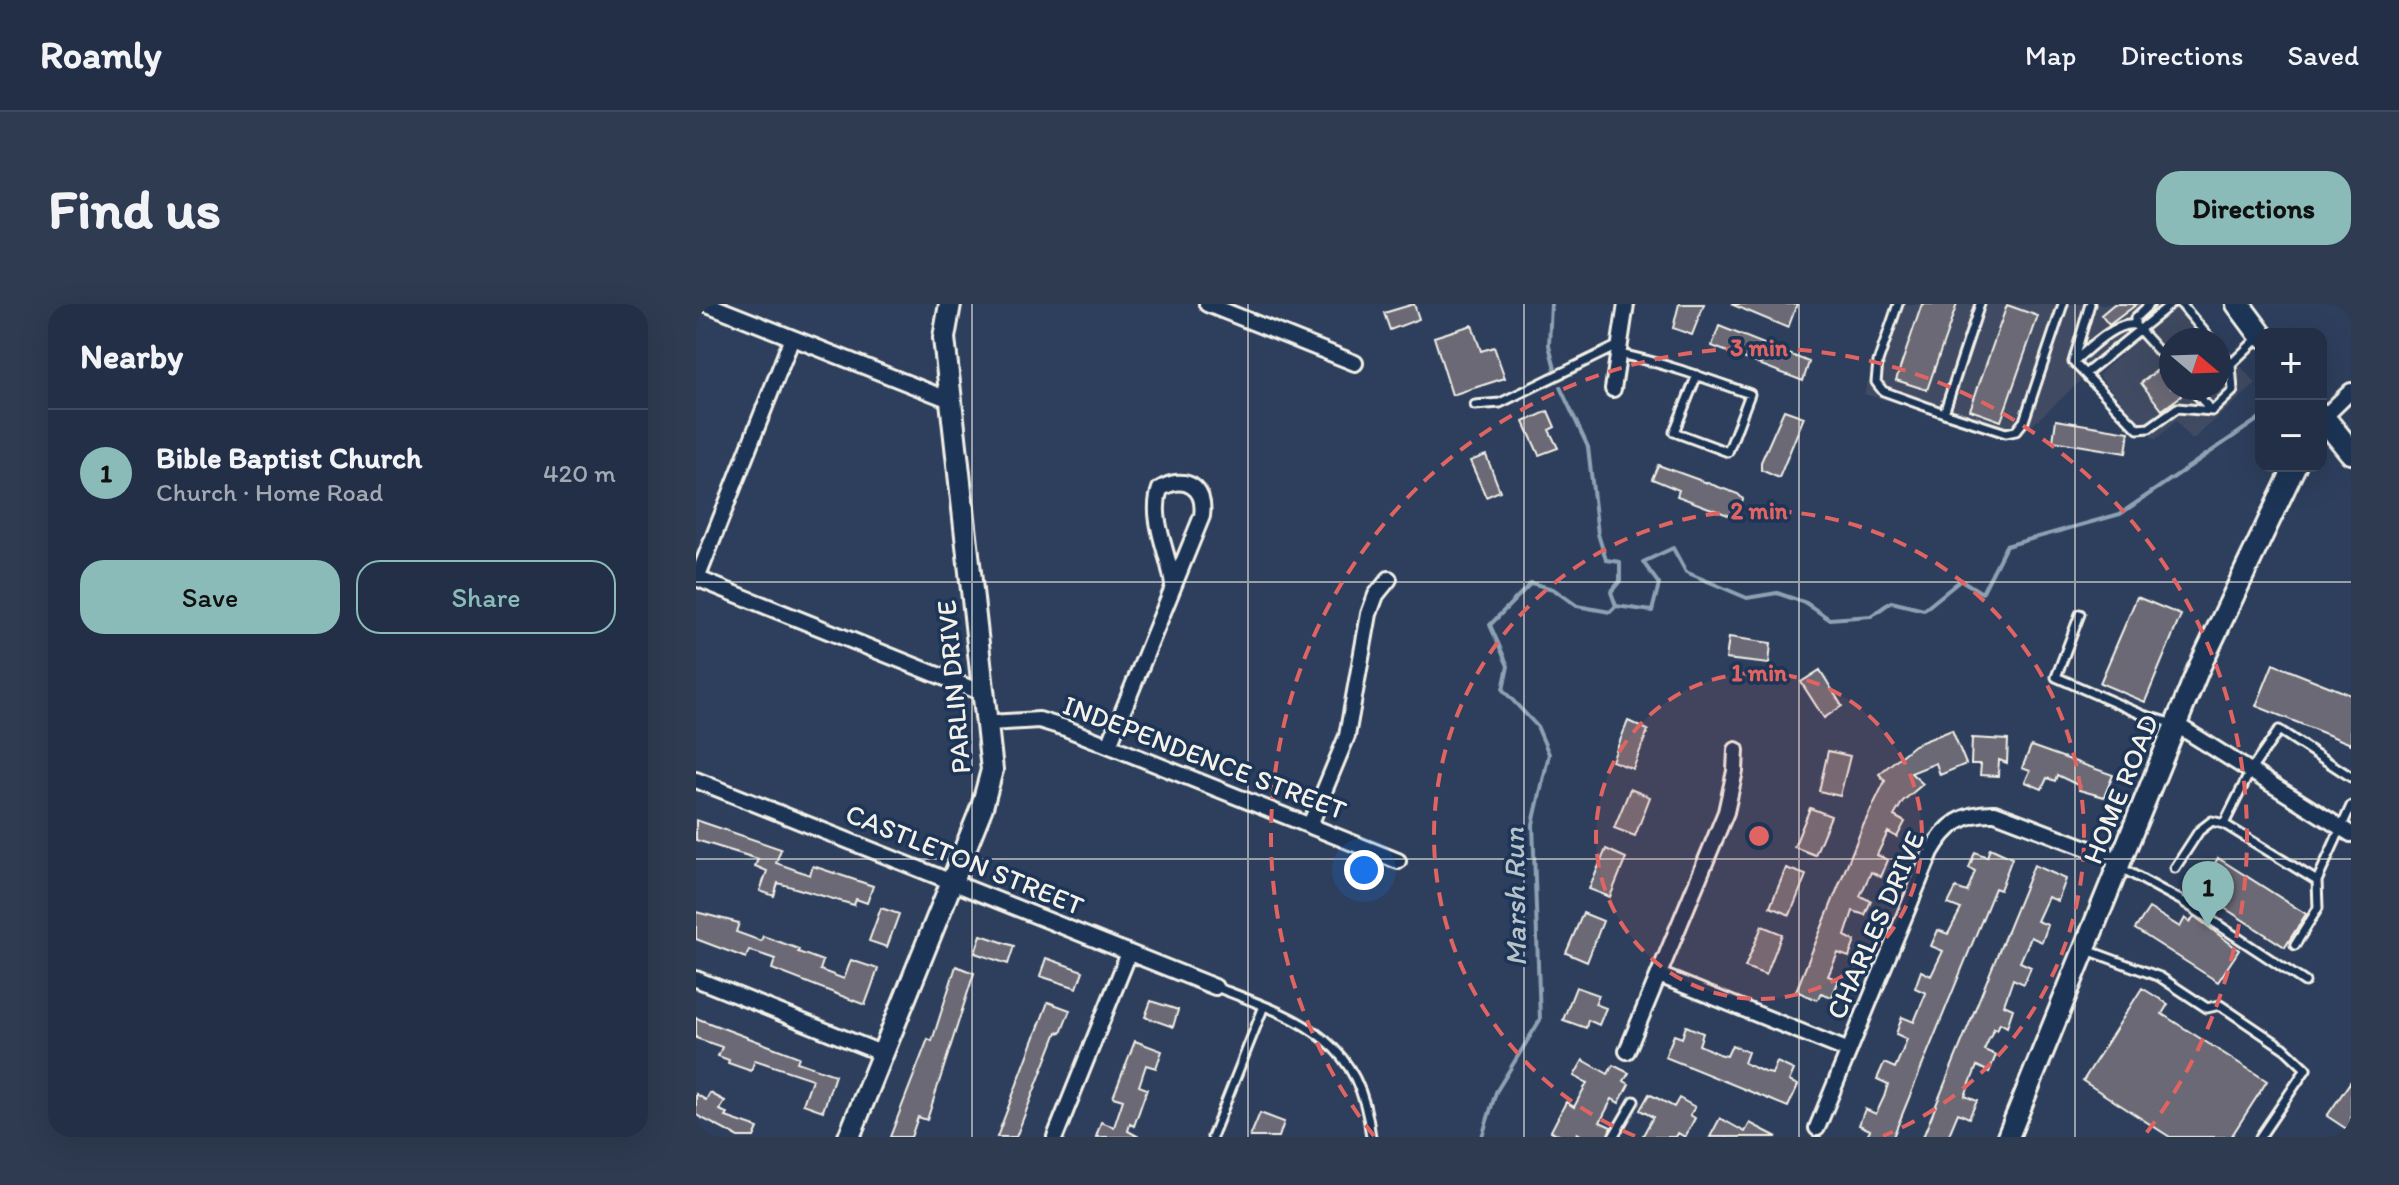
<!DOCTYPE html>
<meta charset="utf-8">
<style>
:root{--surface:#222f46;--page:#2e3b51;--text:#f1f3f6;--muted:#a2a9b3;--line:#3f4a5f;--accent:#8bbbb9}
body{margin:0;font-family:Itim,sans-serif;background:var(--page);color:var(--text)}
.controls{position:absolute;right:24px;top:24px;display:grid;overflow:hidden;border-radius:16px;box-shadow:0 8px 32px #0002}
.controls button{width:72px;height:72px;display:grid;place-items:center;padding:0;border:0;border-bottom:2px solid var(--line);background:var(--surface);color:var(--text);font:40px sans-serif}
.compass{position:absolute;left:1463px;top:24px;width:72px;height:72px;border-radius:50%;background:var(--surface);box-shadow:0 8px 32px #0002;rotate:109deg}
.you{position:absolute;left:668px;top:566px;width:28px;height:28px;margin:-20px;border:6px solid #fff;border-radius:50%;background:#1a73e8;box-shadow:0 0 0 12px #1a73e833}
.badge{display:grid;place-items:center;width:52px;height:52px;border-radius:50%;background:var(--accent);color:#111;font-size:26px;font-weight:700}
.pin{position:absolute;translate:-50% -66px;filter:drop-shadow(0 2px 4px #0008)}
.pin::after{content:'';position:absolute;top:42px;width:28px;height:24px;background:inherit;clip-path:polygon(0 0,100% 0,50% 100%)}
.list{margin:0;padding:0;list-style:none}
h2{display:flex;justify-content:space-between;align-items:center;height:104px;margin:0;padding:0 32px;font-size:34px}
h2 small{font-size:26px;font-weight:400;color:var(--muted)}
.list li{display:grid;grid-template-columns:52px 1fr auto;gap:24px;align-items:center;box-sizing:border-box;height:128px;padding:0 32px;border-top:2px solid var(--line)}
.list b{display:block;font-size:30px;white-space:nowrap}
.list p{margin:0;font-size:26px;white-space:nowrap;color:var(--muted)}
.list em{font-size:26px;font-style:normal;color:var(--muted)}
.actions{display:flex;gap:16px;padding:24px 32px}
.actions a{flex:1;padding:18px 0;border:2px solid var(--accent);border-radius:24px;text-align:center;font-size:28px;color:var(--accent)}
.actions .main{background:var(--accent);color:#111}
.map{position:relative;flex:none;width:1655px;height:833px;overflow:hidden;border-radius:24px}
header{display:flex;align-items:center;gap:48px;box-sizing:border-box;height:112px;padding:0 40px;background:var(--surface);border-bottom:2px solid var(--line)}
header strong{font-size:38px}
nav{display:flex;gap:44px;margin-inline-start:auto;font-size:28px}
.intro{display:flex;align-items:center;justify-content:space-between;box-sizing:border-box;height:192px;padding:0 48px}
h1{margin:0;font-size:56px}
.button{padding:20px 36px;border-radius:24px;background:var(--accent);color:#111;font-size:28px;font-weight:700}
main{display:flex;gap:48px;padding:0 48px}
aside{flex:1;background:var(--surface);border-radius:24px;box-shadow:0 8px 32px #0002}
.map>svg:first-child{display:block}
.built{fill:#404c64}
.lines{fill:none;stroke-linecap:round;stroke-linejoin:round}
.stream{stroke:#8da2b3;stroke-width:4}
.building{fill:#6b6974;stroke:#f4f1e8;stroke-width:2}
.lane-casing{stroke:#f4f1e8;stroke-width:13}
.street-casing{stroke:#f4f1e8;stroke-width:20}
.secondary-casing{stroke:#f4f1e8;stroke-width:26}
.primary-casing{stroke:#f4f1e8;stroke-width:28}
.lane{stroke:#1d3557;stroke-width:7}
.street{stroke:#1d3557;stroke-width:14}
.secondary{stroke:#1d3557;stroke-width:20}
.primary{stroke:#1d3557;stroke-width:22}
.grid{fill:none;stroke:#f4f1e8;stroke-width:2;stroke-opacity:0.55}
.ring{fill:none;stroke:#df6462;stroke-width:4;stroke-dasharray:14 10}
.labels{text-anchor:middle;stroke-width:7;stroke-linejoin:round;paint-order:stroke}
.street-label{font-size:28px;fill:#f4f1e8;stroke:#1d3557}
.water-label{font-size:30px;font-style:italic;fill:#b8c3c9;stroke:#1d3557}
.centre{fill:#df6462;stroke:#1d3557;stroke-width:4}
.ring-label{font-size:24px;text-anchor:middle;font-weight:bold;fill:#df6462;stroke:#1d3557;stroke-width:7;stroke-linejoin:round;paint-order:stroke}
</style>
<header>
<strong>Roamly</strong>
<nav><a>Map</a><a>Directions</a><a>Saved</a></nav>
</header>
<div class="intro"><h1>Find us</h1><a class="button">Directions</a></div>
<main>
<aside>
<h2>Nearby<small></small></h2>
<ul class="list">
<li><span class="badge">1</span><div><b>Bible Baptist Church</b><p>Church · Home Road</p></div><em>420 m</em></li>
</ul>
<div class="actions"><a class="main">Save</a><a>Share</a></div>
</aside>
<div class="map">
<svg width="1655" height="833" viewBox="0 0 1655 833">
<rect width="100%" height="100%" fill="#2d3f5d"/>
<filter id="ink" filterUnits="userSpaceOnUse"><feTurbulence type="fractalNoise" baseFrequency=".0125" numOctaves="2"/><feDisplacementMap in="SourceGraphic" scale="16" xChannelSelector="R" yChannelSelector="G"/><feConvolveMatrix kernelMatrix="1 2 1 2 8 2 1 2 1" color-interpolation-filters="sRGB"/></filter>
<g filter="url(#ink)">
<path class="built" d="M1199,0H1469L1323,133L1168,90Z
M1483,0H1491L1522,36H1475V84H1523V37L1560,80L1496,136L1480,117L1459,136L1402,71Z"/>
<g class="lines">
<path class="stream" d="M855,0L853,41L859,65
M864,83L892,143L902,230L910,256L924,258V277L915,288L920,302
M786,833L800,788L844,716L837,520L853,450L841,422L807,386L812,362L794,321L835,279L857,285L881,302L914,308L920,302L956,307L963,280L947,258L977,244L990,268L1051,294L1081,289L1110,299L1133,315L1175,312L1195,298L1228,306L1265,276L1286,289L1310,242L1424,210L1564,114"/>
</g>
<path class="building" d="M718,0L723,15L694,26L688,9Z
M983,0H1008L996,31L977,24Z
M1035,0H1101L1092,24Z
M1226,0H1261L1231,86L1200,76Z
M1418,0H1441L1413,21L1405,11Z
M1311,1L1342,12L1305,117L1274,106Z
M776,21L785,47L798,43L809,74L756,91L738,33Z
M1023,22L1113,58L1107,77L1016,42Z
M1464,64L1475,72V84H1484L1485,92L1466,106L1445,79Z
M1088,106L1108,113L1083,174L1065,166V158Z
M852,107L859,123L853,126L862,144L843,151L828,118Z
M1360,116L1433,128L1430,149L1357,137Z
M790,151L804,187L790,193L774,157Z
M962,161L1042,190L1047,195L1040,214L981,192L983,186L956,175Z
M1441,293L1485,311L1449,398L1404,379Z
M1033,333L1075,339L1073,360L1030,355Z
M1577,360L1655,391V440L1560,402Z
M1124,366L1146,402L1128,414L1105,378Z
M932,417L952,426L937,465L916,457Z
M1256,426L1270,460L1244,471L1240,459L1215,469L1227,480L1207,497L1198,512L1209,518L1201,533L1192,528L1181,551L1192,556L1185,573L1175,568L1164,592L1175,597L1169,611L1157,607L1149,632L1159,637L1153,653L1142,649L1132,672L1143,676L1136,693L1125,689L1121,696L1100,687L1166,524L1189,477L1183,470L1218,441Z
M1276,434L1312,436L1311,459L1303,456L1302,472L1284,471L1285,460H1275Z
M1335,442L1417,471L1408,493L1383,486L1384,482L1361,471L1359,477L1351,474L1346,485L1329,478L1334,467L1326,464Z
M1132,447L1154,452L1144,492L1123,487Z
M934,485L954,493L939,532L918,524Z
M1114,504L1135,512L1119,551L1098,543Z
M0,516L85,545L80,559L114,571L117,562L177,582L171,599L160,595L158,601L82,579L78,592L64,587L71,567L59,562L62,555L0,536Z
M1294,544L1316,554L1304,586L1299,584L1197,833H1170L1174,826L1163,821L1169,805L1180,810L1188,793L1192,780L1181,775L1188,759L1199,764L1206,748L1211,735L1200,730L1206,713L1218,718L1230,689L1219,684L1225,667L1235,672L1247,647L1235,642L1242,626L1252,630L1265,605L1252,600L1260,584L1271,588L1279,567L1273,564L1279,548L1291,553Z
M910,545L930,554L914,593L893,585Z
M1522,554L1610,610L1589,643L1502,587Z
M1338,561L1370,575L1362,597L1352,593L1341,617L1352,621L1346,638L1335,633L1324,658L1335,663L1328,680L1317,675L1308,701L1317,705L1311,723L1304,719L1301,726L1298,724L1288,746L1300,751L1293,768L1281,762L1269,792L1281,797L1273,814L1262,809L1252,833H1227Z
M1090,564L1110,571L1094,611L1074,603Z
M185,604L203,610L191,643L173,637Z
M1453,604L1484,623L1489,614L1494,618L1498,612L1543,646L1522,678L1439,625Z
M0,608L43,619L40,628L65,637L67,632L103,645L102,648L127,657L124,666L148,675L155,656L182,665L169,701L76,665L79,655L53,646L50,654L0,635Z
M887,609L907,617L891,658L870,649Z
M1066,622L1086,630L1070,671L1049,663Z
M285,631L318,642L312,660L279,649Z
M350,654L387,667L381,684L344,672Z
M260,662L278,669L231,816L222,813L215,833H194L232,735L236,737Z
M880,683L903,691L899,700L910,704L903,721L892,716L890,724L867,716Z
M1446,684L1472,700L1466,710L1571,777L1535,833H1474L1387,777Z
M455,697L482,706L477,723L449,713Z
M352,698L374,706L365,729L361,728L320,833H301Z
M0,714L103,753L101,758L139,771L127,807L107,800L116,775L59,756L55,767L32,759L33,756L22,752L26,743L0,734Z
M990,722L1007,729L1003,741L1023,750L1031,752L1036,741L1052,748L1048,759L1068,768L1076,770L1081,758L1098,766L1093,777L1102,781L1092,803L969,753L978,731L986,734Z
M439,737L466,747L460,764L450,761L443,782L451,785L438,822L434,820L432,827L443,833H400L405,818L418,823L427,796L417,793Z
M887,756L912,770L917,761L933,769L928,777L933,780L923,799L916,795L904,818L915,823L911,833H888L881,829L879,833H866L855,827L870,798L878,803L891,779L878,772Z
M1655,777V828L1631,812Z
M14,789L29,797L24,806L32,810L30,813L62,824L58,833H42L0,811V790L10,796Z
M953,790L978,803L983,794L999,803L994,811L999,814L989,833L982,829L980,833H946L957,813L944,806Z
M564,809L588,818L583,833H554Z
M1024,814L1049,828L1054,819L1081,833H1014Z"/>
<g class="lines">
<defs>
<path id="lane" d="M1202,0L1182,58L1180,78L1187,87L1248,109
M1284,0L1248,109L1310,129L1320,127L1328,117L1367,0
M1454,0L1439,14V21L1475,61
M1475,0L1389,70L1442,125L1453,124L1481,104L1516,107L1537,87L1535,60L1563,33
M1485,0L1515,36
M1523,46L1535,60
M923,50C969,59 1011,75 1054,90L1032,148L978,128L1001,71
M1377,58C1392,46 1419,17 1439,21
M1389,70L1377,58L1394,0
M1495,84L1516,107
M779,101L804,99L923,41
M1384,310L1360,373L1447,411L1478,420
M1655,473L1583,426L1555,466L1528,520L1621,577L1655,502
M1425,564L1486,597L1609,678
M1479,564L1503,527L1516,517L1528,520
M1599,641L1622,604L1621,577
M1391,646L1464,673L1511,704L1524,701L1589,745
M520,683C603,715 664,733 675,833
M516,833L568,702
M917,833L938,797
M1564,833L1610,765L1587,743"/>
<path id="street" d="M11,0L254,96
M511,0L659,59
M917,85L930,0
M1627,114L1655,87
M0,274L289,390
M1,275L96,34
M293,419L343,416L369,424L702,557
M1481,421L1655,530
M413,441L506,212C510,183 489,170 464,185C453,215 474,251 477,281
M0,476L519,683
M614,521L651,432L673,310L680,291L693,275
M963,671L1153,747
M0,675L185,749
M931,747L1030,508L1039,467L1040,446
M1121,824L1235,548C1250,521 1268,508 1299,509L1425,557
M359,833L433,649"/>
<path id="secondary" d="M153,833L286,503L296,466L248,34L254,0
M1312,833L1502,366L1599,162"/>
<path id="primary" d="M1542,0L1565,31
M1625,111L1655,148"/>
</defs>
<use href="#lane" class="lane-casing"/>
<use href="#street" class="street-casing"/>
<use href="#secondary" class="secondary-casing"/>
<use href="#primary" class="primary-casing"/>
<use href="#lane" class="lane"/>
<use href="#street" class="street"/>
<use href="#secondary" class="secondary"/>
<use href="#primary" class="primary"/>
</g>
</g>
<path class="grid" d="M276,0V833M552,0V833M828,0V833M1103,0V833M1379,0V833M0,278H1655M0,555H1655"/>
<circle cx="1063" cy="532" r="163" fill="#df6462" fill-opacity=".12"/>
<g class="ring">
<circle cx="1063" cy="532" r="163"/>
<path d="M939 832A325 325 0 1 1 1187 832"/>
<path d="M678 832A488 488 0 1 1 1448 832"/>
</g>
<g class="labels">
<g class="street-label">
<text transform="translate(257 383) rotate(-95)" y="10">PARLIN DRIVE</text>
<text transform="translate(509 453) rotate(21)" y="10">INDEPENDENCE STREET</text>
<text transform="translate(1424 485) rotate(-68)" y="10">HOME ROAD</text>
<text transform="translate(269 555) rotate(22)" y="10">CASTLETON STREET</text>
<text transform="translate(1179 621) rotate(-66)" y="10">CHARLES DRIVE</text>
</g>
<g class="water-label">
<text transform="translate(819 593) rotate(-91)" y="10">Marsh Run</text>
</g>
</g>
<circle cx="1063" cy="532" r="12" class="centre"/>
<g class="ring-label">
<text x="1063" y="52">3 min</text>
<text x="1063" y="215">2 min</text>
<text x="1063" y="377">1 min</text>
</g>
</svg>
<div class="controls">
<button>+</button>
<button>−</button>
</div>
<svg class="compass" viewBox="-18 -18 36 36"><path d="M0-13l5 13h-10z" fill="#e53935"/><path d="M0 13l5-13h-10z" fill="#a2a9b3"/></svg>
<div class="you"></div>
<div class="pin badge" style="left:1512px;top:623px">1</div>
</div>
</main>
